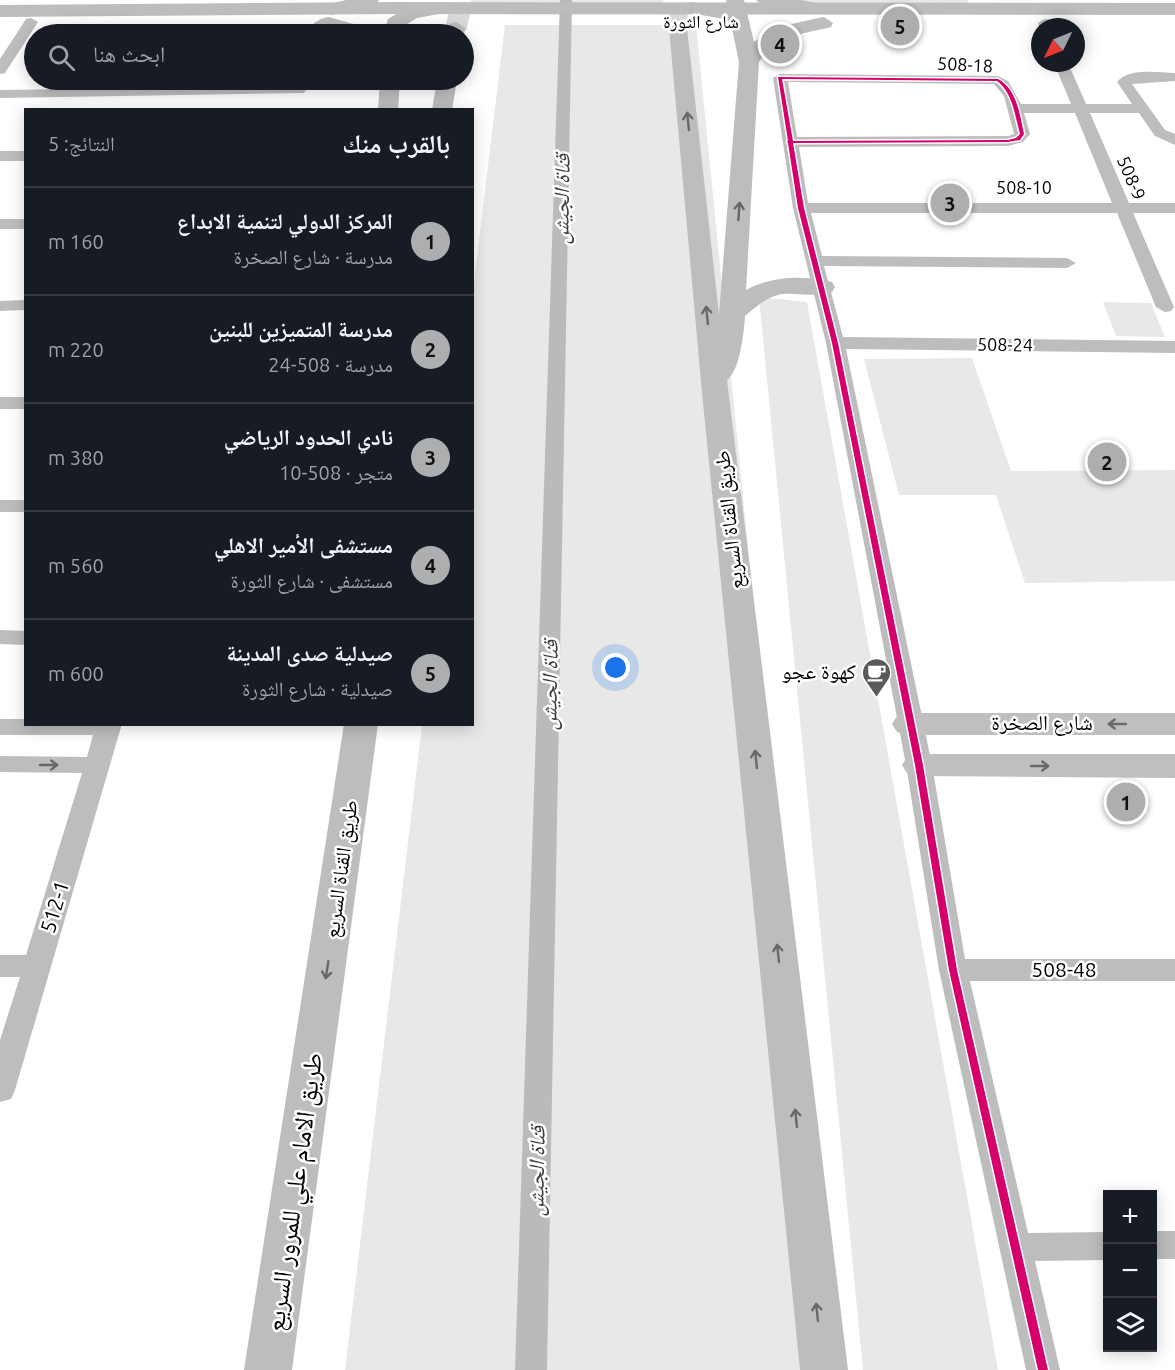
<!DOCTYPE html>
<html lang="ar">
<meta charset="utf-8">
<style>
:root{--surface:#171b24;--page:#242831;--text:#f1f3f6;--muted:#9ea1a6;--line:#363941;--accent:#adaeaf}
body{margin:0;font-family:Ubuntu,"Noto Naskh Arabic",sans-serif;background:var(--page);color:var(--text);direction:rtl}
.controls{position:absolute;right:18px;bottom:18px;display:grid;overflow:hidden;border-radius:0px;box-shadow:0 3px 15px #0003}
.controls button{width:54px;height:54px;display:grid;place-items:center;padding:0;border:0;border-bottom:2px solid var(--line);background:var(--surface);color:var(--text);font:30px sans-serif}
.compass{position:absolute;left:1031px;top:18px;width:54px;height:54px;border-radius:50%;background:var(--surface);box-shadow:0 3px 15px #0003;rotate:227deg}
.you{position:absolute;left:616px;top:668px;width:21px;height:21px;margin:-15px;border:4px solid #fff;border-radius:50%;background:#1a73e8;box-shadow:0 0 0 9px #1a73e833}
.badge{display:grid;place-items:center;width:39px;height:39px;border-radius:50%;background:var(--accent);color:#111;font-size:20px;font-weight:700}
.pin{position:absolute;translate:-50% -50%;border:3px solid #fff;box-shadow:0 2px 6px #0006}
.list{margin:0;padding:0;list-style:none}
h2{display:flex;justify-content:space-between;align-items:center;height:78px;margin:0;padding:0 24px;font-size:26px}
h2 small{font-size:20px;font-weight:400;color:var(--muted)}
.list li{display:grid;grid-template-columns:39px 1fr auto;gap:18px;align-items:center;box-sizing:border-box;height:108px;padding:0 24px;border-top:2px solid var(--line)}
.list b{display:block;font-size:22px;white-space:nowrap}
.list p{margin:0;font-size:20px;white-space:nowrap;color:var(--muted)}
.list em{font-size:20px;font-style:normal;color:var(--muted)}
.icon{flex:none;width:33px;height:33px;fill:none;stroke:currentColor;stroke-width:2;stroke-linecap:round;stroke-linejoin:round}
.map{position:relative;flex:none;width:1175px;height:1370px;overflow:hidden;direction:ltr}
.search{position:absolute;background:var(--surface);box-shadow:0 3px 15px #0003;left:24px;top:24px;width:450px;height:66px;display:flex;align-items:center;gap:15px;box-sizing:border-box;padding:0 21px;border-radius:33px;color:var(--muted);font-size:22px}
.panel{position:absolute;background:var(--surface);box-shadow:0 3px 15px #0003;left:24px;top:108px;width:450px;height:618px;border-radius:0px;direction:rtl}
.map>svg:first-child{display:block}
.green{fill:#e8e8e8}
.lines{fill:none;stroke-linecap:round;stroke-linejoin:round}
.canal{fill:#bababa;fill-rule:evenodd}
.highway-tunnel{stroke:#d9d9d9;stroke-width:21;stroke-dasharray:21 10;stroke-linecap:butt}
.street{fill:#bdbdbd;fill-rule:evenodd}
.secondary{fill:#bfbfbf;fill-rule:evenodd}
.primary{fill:#bdbdbd;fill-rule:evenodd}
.highway{fill:#bdbdbd;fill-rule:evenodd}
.cycleway-casing{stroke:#fff;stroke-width:3}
.cycleway{fill:#d6006c;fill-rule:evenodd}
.oneway{stroke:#686868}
.oneway2{stroke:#696969}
.labels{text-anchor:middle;stroke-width:5;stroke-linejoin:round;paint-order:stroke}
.far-street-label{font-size:18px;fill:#000;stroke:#fff}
.street-label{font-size:21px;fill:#000;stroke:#fff}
.poi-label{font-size:21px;fill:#000;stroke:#fff;text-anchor:end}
.water-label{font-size:22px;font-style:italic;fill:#3e3e3e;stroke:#fff}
.near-street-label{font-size:26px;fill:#000;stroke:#fff}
</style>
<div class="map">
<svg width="1175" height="1370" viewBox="0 0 1175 1370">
<rect width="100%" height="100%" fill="#fff"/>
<path class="green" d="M471,0H663V3H471Z
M796,0H968L969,3H806Z
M505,25H696L830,1370H345L422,725L472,724V299Z
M759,297L807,302L998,1370H863Z
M1103,302L1151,303L1165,337L1116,336Z
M972,358L1011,471L1175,470V581L1025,583L996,495H899L864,359Z"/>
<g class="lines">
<path class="canal" d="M560,0H572L547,1370H515Z"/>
<path class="highway-tunnel" d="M676,3L678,28
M456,28L462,3"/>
<path class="street" d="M31,18L38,22L5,73L0,74V59L26,19Z
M321,19L328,23L325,34H311L314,23Z
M1045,19L1050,20L1053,27L1040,28L1038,23Z
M1054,63H1068L1086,104H1132L1117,82C1130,67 1157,73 1175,73V81L1132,84L1165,130L1175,134V145L1155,136L1139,113H1090L1129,203H1175V213H1133L1174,307L1171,311L1165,312L1156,307L1117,213H811L822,256L1067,258L1076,263L1067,268L824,266L843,337L1175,341V353L846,349L932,765L965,959H1175V981H970L1028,1233L1108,1232V1260L1035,1261L1060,1370H1026L939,970L906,765L826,343L793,208L773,78L780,74L998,76L1008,81L1021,104H1071ZM788,82L994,84L1004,96L1014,134L1008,136L797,137ZM1024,113H1075L1112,203H808L799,147L1008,146L1023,142L1030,134Z
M299,86L304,87L306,90L304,93L0,98V90Z
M0,151H26V161H0Z
M0,219H26V229H0Z
M26,300V310L0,311V301Z
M0,397H26V409H0Z
M0,500H26V512H0Z
M0,630L26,631V645L0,644Z
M0,719H26V724H121V727L15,1090L11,1099L0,1102V1040L20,977H0V955H26L82,773L0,772V756L87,757L93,735H0Z
M1152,1231H1175V1259H1152Z"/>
<path class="secondary" d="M909,713H1175V735H909L897,732L892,724L897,716Z
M919,754H1175V778L919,776L907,773L902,765L907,757Z"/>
<path class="primary" d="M397,2L1175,3V15L397,14L0,17V5Z"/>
<path class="highway" d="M346,0H379L376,4L331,15L322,9L324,5Z
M726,0H744L754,42C774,26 800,22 824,17L833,23L831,27C804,34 774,35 759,62L746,290C771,276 804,275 832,282L835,287L832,292C791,302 785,279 745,316C744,332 740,371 727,380L848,1370H800L702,393L669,28L678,22L687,28L719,314L739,62L731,24L724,19L684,12L682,8L691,2L728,8Z
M756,0H800L823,4L825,8C819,17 762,9 756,0Z
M443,2L452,8L450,12L417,18L404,26L402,34H383L388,19L405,9Z
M328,17L376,30L379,34H349L321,27L319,23L321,19Z
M456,22L465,28L464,35L446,34L449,24Z
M380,80H400L398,110H378Z
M437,80H457L452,110H432Z
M344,724H378L292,1370H244Z"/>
<defs>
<path id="cycleway" d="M778,77L998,79C1017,89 1020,115 1024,134L1020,140L1008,142L793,143L804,208L838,343L923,765L957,970L1048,1370H1038L949,970L915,765L832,343L798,208L788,143L787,142L788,141ZM782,79L997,81C1013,93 1015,116 1020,134L1016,138L1008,140L793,141Z"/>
</defs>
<use href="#cycleway" class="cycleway-casing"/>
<use href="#cycleway" class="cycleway"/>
</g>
<defs><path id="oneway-shaft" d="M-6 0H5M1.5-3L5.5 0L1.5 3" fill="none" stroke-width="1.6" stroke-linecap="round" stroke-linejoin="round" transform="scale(1.5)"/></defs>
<g class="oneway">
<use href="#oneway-shaft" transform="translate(688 121) rotate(-96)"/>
<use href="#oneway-shaft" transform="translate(739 211) rotate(-86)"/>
<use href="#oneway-shaft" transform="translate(707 315) rotate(-96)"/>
<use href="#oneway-shaft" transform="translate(756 759) rotate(-96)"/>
<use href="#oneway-shaft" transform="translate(49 765)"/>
<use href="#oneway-shaft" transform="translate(778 953) rotate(-96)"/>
<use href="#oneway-shaft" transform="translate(327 970) rotate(99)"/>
<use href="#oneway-shaft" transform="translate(796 1118) rotate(-96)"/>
<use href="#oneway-shaft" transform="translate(817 1312) rotate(-96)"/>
</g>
<g class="oneway2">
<use href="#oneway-shaft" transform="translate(1117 724) rotate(-180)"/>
<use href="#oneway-shaft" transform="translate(1040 766)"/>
</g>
<defs>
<symbol id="cafe-pin" viewBox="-11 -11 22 30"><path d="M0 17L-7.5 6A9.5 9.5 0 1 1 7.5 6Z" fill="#595959" stroke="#fff"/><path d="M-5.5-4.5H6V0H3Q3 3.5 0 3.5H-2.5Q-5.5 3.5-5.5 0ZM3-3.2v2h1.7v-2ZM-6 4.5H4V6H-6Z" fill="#fff"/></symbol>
</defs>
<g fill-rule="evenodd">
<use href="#cafe-pin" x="860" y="656" width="33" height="45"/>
</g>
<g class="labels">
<g class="far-street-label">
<text x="701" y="28">شارع الثورة</text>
<text transform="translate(965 65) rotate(3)" y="6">508-18</text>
<text transform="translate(1131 178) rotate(67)" y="6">508-9</text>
<text x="1024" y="194">508-10</text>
<text transform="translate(1005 345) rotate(1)" y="6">508-24</text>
</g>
<g class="street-label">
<text transform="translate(729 520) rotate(-96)" y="7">طريق القناة السريع</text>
<text x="1042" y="730">شارع الصخرة</text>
<text transform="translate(341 869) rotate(-82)" y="7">طريق القناة السريع</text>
<text transform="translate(55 907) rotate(-73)" y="7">512-1</text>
<text x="1064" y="977">508-48</text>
</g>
<g class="poi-label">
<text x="856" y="679">كهوة عجو</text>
</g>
<g class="water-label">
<text transform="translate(561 199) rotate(-89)" y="8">قناة الجيش</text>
<text transform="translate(549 685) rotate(-89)" y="8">قناة الجيش</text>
<text transform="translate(536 1171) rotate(-89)" y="8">قناة الجيش</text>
</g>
<g class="near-street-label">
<text transform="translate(294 1192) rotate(-82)" y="9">طريق الامام علي للمرور السريع</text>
</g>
</g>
</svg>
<div class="controls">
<button>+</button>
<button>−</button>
<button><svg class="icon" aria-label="layers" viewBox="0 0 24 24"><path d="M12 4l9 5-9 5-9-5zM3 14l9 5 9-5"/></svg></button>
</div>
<svg class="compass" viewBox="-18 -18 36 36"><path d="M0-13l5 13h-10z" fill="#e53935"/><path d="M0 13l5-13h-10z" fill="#9ea1a6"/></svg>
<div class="you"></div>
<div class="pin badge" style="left:1126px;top:802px">1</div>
<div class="pin badge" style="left:1107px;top:462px">2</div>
<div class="pin badge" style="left:950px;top:203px">3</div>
<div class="pin badge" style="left:780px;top:44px">4</div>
<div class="pin badge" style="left:900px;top:26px">5</div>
<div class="search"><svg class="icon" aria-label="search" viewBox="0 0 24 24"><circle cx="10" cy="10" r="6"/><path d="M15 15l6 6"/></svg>ابحث هنا</div>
<section class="panel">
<h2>بالقرب منك<small>النتائج: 5</small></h2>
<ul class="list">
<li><span class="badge">1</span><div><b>المركز الدولي لتنمية الابداع</b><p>مدرسة · شارع الصخرة</p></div><em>160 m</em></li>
<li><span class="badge">2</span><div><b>مدرسة المتميزين للبنين</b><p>مدرسة · 508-24</p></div><em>220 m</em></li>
<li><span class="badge">3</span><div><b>نادي الحدود الرياضي</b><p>متجر · 508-10</p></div><em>380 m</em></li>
<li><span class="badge">4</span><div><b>مستشفى الأمير الاهلي</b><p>مستشفى · شارع الثورة</p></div><em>560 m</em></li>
<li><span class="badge">5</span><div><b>صيدلية صدى المدينة</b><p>صيدلية · شارع الثورة</p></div><em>600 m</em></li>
</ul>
</section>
</div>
